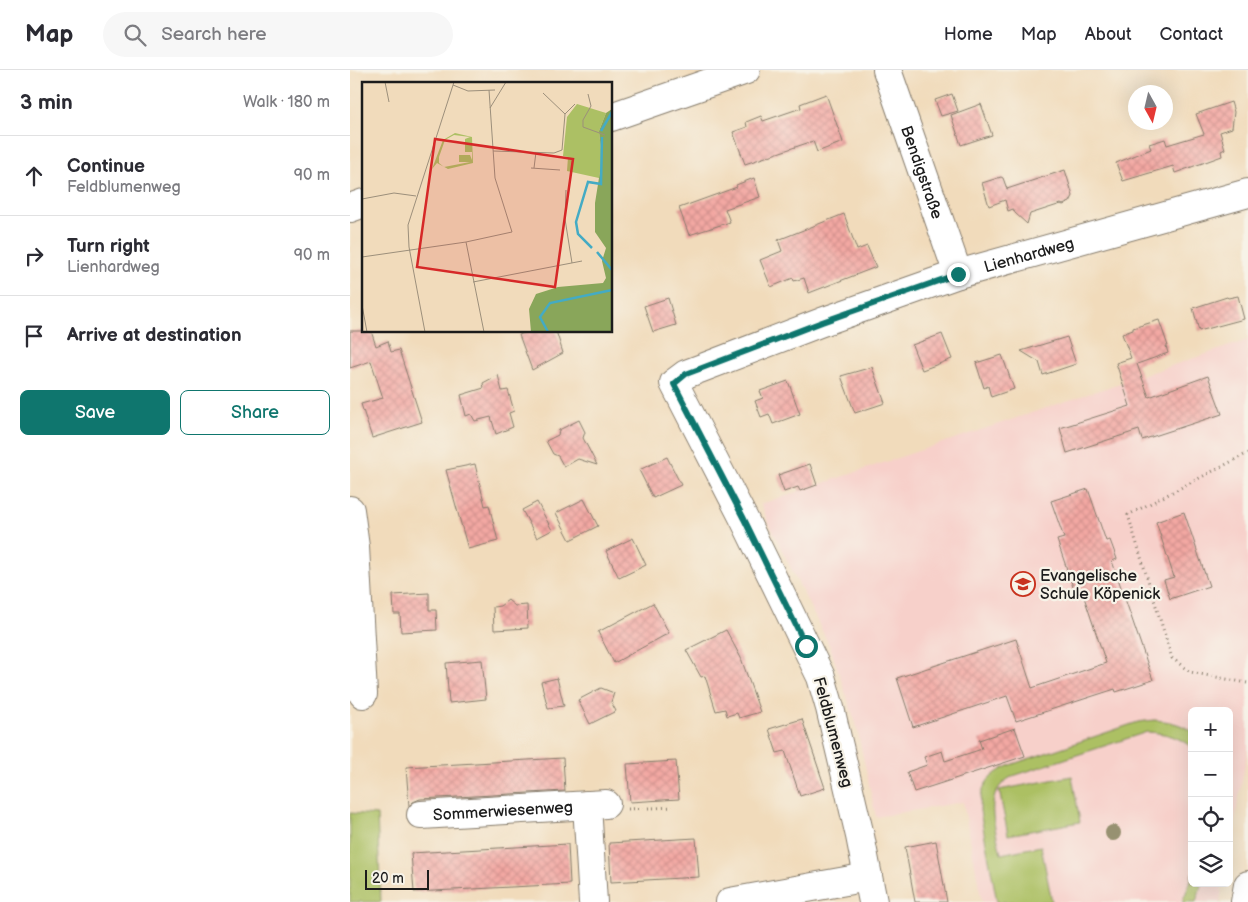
<!DOCTYPE html>
<meta charset="utf-8">
<style>
:root{--surface:#fff;--page:#f7f7f7;--text:#2b2b33;--muted:#7c7c81;--line:#e1e1e2;--accent:#0f766e}
body{margin:0;font-family:"Balsamiq Sans",sans-serif;background:var(--page);color:var(--text)}
.controls{position:absolute;right:15px;bottom:15px;display:grid;overflow:hidden;border-radius:8px;box-shadow:0 5px 20px #0002}
.controls button{width:45px;height:45px;display:grid;place-items:center;padding:0;border:0;border-bottom:1px solid var(--line);background:var(--surface);color:var(--text);font:25px sans-serif}
.compass{position:absolute;left:778px;top:15px;width:45px;height:45px;border-radius:50%;background:var(--surface);box-shadow:0 5px 20px #0002;rotate:172deg}
.scale{position:absolute;left:15px;bottom:12px;width:64px;box-sizing:border-box;padding-left:5px;border:2px solid #1c1c1c;border-top:0;font-size:14px;line-height:18px;white-space:nowrap;color:#1c1c1c;-webkit-text-stroke:4px #f7f3e8;paint-order:stroke}
.stop{position:absolute;width:15px;height:15px;margin:-11px;border:4px solid #0f766e;border-radius:50%;background:#fff}
.stop.end{background:#0f766e;border-color:#fff;box-shadow:0 1px 5px #0008}
.list{margin:0;padding:0;list-style:none}
h2{display:flex;justify-content:space-between;align-items:center;height:65px;margin:0;padding:0 20px;font-size:21px}
h2 small{font-size:16px;font-weight:400;color:var(--muted)}
.list li{display:grid;grid-template-columns:32px 1fr auto;gap:15px;align-items:center;box-sizing:border-box;height:80px;padding:0 20px;border-top:1px solid var(--line)}
.list b{display:block;font-size:19px;white-space:nowrap}
.list p{margin:0;font-size:16px;white-space:nowrap;color:var(--muted)}
.list em{font-size:16px;font-style:normal;color:var(--muted)}
.actions{display:flex;gap:10px;padding:15px 20px}
.actions a{flex:1;padding:11px 0;border:1px solid var(--accent);border-radius:8px;text-align:center;font-size:18px;color:var(--accent)}
.actions .main{background:var(--accent);color:#fff}
.icon{flex:none;width:28px;height:28px;fill:none;stroke:currentColor;stroke-width:2;stroke-linecap:round;stroke-linejoin:round}
.map{position:relative;flex:none;width:898px;height:832px;overflow:hidden}
header{display:flex;align-items:center;gap:30px;box-sizing:border-box;height:70px;padding:0 25px;background:var(--surface);border-bottom:1px solid var(--line)}
header strong{font-size:24px}
nav{display:flex;gap:28px;margin-inline-start:auto;font-size:18px}
.search{width:350px;height:45px;background:var(--page);display:flex;align-items:center;gap:12px;box-sizing:border-box;padding:0 18px;border-radius:28px;color:var(--muted);font-size:19px}
main{display:flex}
aside{flex:1;background:var(--surface)}
.map>svg:first-child{display:block}
.built{fill:#f7d0ca}
.grass{fill:#acc064;stroke:#646e40}
.building{fill:url(#building-cross-hatch)}
.lines{fill:none;stroke-linecap:round;stroke-linejoin:round}
.minor-casing{stroke:#867c6c;stroke-width:30}
.path{stroke:#867c6c;stroke-width:3;stroke-dasharray:1 4;stroke-linecap:butt}
.minor{stroke:#fff;stroke-width:28}
.tree{fill:#979171}
.route{stroke:#0f766e;stroke-width:6}
.labels{text-anchor:middle;stroke-width:4.5;stroke-linejoin:round;paint-order:stroke}
.street-label{font-size:16px;fill:#1c1c1c;stroke:#f7f3e8}
.poi-label{font-size:16px;fill:#1c1c1c;stroke:#f7f3e8;text-anchor:start}
.inset-river{fill:none;stroke:#44abc4;stroke-width:2.5}
.inset-road{fill:none;stroke:#9c8f7b;stroke-width:1}
.view{fill:#d62828;fill-opacity:0.15;stroke:#d62828;stroke-width:2.5}
.inset-edge{fill:none;stroke:#1c1c1c;stroke-width:2.5}
</style>
<header>
<strong>Map</strong>
<div class="search"><svg class="icon" aria-label="search" viewBox="0 0 24 24"><circle cx="10" cy="10" r="6"/><path d="M15 15l6 6"/></svg>Search here</div>
<nav><a>Home</a><a>Map</a><a>About</a><a>Contact</a></nav>
</header>
<main>
<aside>
<h2>3 min<small>Walk · 180 m</small></h2>
<ul class="list">
<li><svg class="icon" aria-label="ahead" viewBox="0 0 24 24"><path d="M12 20V5M6 11l6-6 6 6"/></svg><div><b>Continue</b><p>Feldblumenweg</p></div><em>90 m</em></li>
<li><svg class="icon" aria-label="right" viewBox="0 0 24 24"><path d="M7 20v-9h11M14 6l5 5-5 5"/></svg><div><b>Turn right</b><p>Lienhardweg</p></div><em>90 m</em></li>
<li><svg class="icon" aria-label="arrive" viewBox="0 0 24 24"><path d="M6 21V4h12l-3 4 3 4H6"/></svg><div><b>Arrive at destination</b></div></li>
</ul>
<div class="actions"><a class="main">Save</a><a>Share</a></div>
</aside>
<div class="map">
<svg width="898" height="832" viewBox="0 0 898 832">
<defs>
<pattern id="building-cross-hatch" width="8" height="8" patternUnits="userSpaceOnUse" patternTransform="scale(1.25)"><rect width="8" height="8" fill="#f3a8a3"/><path d="M0 0l8 8M0 8l8-8" fill="none" stroke="#d0908c"/></pattern>
</defs>
<rect width="100%" height="100%" fill="#f7f3e8"/>
<filter id="ink" filterUnits="userSpaceOnUse"><feTurbulence type="fractalNoise" baseFrequency=".02" numOctaves="2"/><feDisplacementMap in="SourceGraphic" scale="10" xChannelSelector="R" yChannelSelector="G"/><feConvolveMatrix kernelMatrix="1 2 1 2 8 2 1 2 1" color-interpolation-filters="sRGB"/></filter>
<filter id="wash" filterUnits="userSpaceOnUse"><feTurbulence type="fractalNoise" baseFrequency=".0096" numOctaves="4" result="noise"/><feDisplacementMap in="SourceGraphic" scale="20" xChannelSelector="R" yChannelSelector="G"/><feGaussianBlur stdDeviation="1.12" result="paint"/><feColorMatrix in="noise" values="0 0 0 0 0 0 0 0 0 0 0 0 0 0 0 0 0 1.4 0 .05"/><feComposite in="paint" operator="in"/></filter>
<g filter="url(#wash)">
<rect width="100%" height="100%" fill="#f1dbbb"/>
<path class="built" d="M898,270V679L879,780V641H842V813H873L870,832H632L613,732L526,747L506,654L480,577L418,452L411,434Z"/>
<path class="grass" d="M804,650C818,651 829,653 842,661V678C829,666 814,663 797,662L663,706C631,723 645,755 651,784L691,776L702,832H647L630,741C630,716 637,706 660,695L788,652Z
M722,706L730,752L658,765L649,720Z
M0,743L27,745L31,832H0Z
M842,803V813H852L846,832H832L840,813Z"/>
<g id="blocks">
<path class="building" d="M476,24L493,72L467,82L463,71L395,94L383,62L397,57L396,52L411,46L413,51L451,38L450,34Z
M602,24L608,41L591,46L585,30Z
M881,32L884,42L882,58L870,62L875,79L871,81L872,86L825,103L823,96L773,111L766,93L801,79L799,74L815,69L817,75L854,64L846,44Z
M631,34L642,65L611,75L601,45Z
M715,100L723,126L720,132L713,135L711,134L680,144L677,154L665,143L663,139L658,141L655,130L639,136L632,113L651,107L653,108L657,119Z
M404,108L410,127L375,139L380,152L339,165L329,138L387,117L386,115Z
M494,144L507,180L517,176L526,197L459,223L454,208L444,211L443,208L421,217L410,190L432,181L428,170Z
M888,226L894,249L849,261L843,238L877,227L878,228Z
M318,228L326,255L303,262L294,236Z
M809,250L818,276H816L818,283L787,294L799,327L858,306L872,344L792,370L789,360L717,383L710,358L780,336L766,293L781,288L772,264L783,260V258Z
M0,261H21L26,276L38,271L41,282L49,280L72,352L22,368L11,334L33,328L21,291L0,298Z
M179,261H206L213,283L182,300L169,265Z
M592,264L602,289L572,300L562,275Z
M717,267L726,294L693,305L689,292L671,281Z
M652,285L664,319L641,327L638,316L634,318L626,293Z
M522,297L535,333L505,343L491,306Z
M148,305L152,321L158,320L164,341L159,343L163,357L146,364L141,347L125,351L121,344L116,346L111,325L134,318L133,313Z
M438,311L450,344L423,354L419,344L411,347L405,331L413,328L410,321Z
M229,350L235,362L233,368L247,395L228,389L214,397L208,386L203,384L196,371L208,365L209,360Z
M317,387L331,415L303,428L289,400Z
M125,394L135,436L139,435L148,471L118,479L96,400Z
M460,394L467,415L450,421L448,417L434,422L428,405Z
M738,419L756,471L760,470L767,489L762,491L803,610L766,622L765,619L666,651L657,626L563,657L547,608L666,569L682,618L756,593L731,518L724,520L707,470L714,468L701,431Z
M234,429L248,456L220,470L206,443Z
M187,432L202,460L187,468L172,440Z
M834,442L859,516L820,529L814,510L824,507L806,452Z
M283,468L296,495L269,508L256,481Z
M79,523V540H86L87,560L51,562L50,544H44L43,525Z
M158,530L165,536L177,535L178,558L144,560L143,537L150,536Z
M303,533L319,563L264,593L248,562Z
M376,560L391,588L410,642L389,648L387,643L377,646L375,639L366,641L355,606L351,607L336,580Z
M132,590L136,629L99,633L96,593Z
M207,608L214,636L198,638L191,612Z
M251,618L264,623L261,632L266,641L240,654L228,630Z
M452,649L475,718L450,726L435,681L427,683L419,659Z
M665,658L675,686L564,722L557,702L577,695L574,687L592,681L595,691L632,679L629,670Z
M213,688L215,721L70,729L63,732L59,736L56,697Z
M326,691L329,729L280,732L277,694Z
M346,768L349,807L261,812L259,773Z
M586,771L597,832H565L555,777Z
M218,774L220,814L64,822L61,783Z"/>
</g>
</g>
<g filter="url(#ink)">
<use href="#blocks" fill-opacity="0" stroke="#867c6c" stroke-width="1"/>
<g class="lines">
<defs>
<g id="minor">
<path id="s1" d="M537,0L608,204"/>
<path d="M261,47L396,0"/>
<path d="M0,138L14,133"/>
<path d="M0,440L5,477L13,624"/>
<path d="M237,735L243,832"/>
<path id="s2" d="M71,745L256,734"/>
<path d="M380,832L518,807"/>
<path id="s3" d="M523,832L510,766L480,638L471,607L394,449L324,313L336,304L352,298L472,252L608,204L898,123"/>
<path d="M895,832L898,815"/>
</g>
</defs>
<use href="#minor" class="minor-casing"/>
<path class="path" d="M897,613L840,602L822,588L778,445L898,383
M278,739L323,737"/>
<use href="#minor" class="minor"/>
</g>
<circle class="tree" cx="763" cy="763" r="8"/>
</g>
<g class="lines" filter="url(#ink)">
<path class="route" d="M456,576L394,449L324,314L336,304L352,298L472,252L608,204"/>
</g>
<defs>
<symbol id="school-ring" viewBox="-11 -11 22 22"><circle r="9.5" fill="#f7f3e8" stroke="#c8321e" stroke-width="1.5"/><path d="M0-5L7-2L0 1L-7-2ZM-4 1L0 2.5L4 1V4Q0 6-4 4Z" fill="#c8321e"/></symbol>
</defs>
<g fill-rule="evenodd">
<use href="#school-ring" x="659" y="500" width="28" height="28"/>
</g>
<g class="labels">
<g class="street-label">
<text dy="6" stroke="none"><textPath href="#s1" startOffset="108">Bendigstraße</textPath></text>
<text dy="6" stroke="none"><textPath href="#s3" startOffset="938">Lienhardweg</textPath></text>
<text transform="translate(484 662) rotate(75)" y="6">Feldblumenweg</text>
<text dy="6" stroke="none"><textPath href="#s2" startOffset="82">Sommerwiesenweg</textPath></text>
</g>
<g class="poi-label">
<text x="690" y="511">Evangelische<tspan x="690" dy="18">Schule Köpenick</tspan></text>
</g>
</g>
<g transform="translate(12 12)">
<rect width="250" height="250" fill="#f1dbbb"/>
<path d="M215,22L244,31L237,49L240,77L237,96L205,89L206,75L201,74L205,35ZM93,51L110,55L111,81L86,87L75,81L70,87L81,58ZM92,53L108,55L103,57V70H110V78L108,73H97V80H108L82,85L77,81V75L83,58Z" fill="#acc064" fill-rule="evenodd"/>
<path d="M250,27V250H169L167,227L174,212L196,205L241,201L244,196L240,179L244,166L233,150V121L240,77L237,49L244,31Z" fill="#89a65a"/>
<path class="inset-river" d="M239,49L250,30M230,166L216,152L214,140L226,100L239,102L240,55M235,170L250,188M186,250L178,235L188,221L250,208"/>
<path class="inset-road" d="M23,0L27,20M91,3L106,9L133,8M181,11L203,32M226,12L229,24L221,38V45L243,53M128,26L144,0M131,69L192,71L200,68L203,32L213,22M169,86L198,88M172,86L174,70M204,108L203,137L210,181M0,117L32,111L54,114M104,160L122,250M0,175L104,160L150,150L133,96L127,8M111,200L220,179M0,223L5,250M63,250L47,165L46,143L92,0"/>
<path class="view" d="M73,57L211,77L193,205L55,185Z"/>
<rect width="250" height="250" class="inset-edge"/>
</g>
</svg>
<div class="controls">
<button>+</button>
<button>−</button>
<button><svg class="icon" aria-label="locate" viewBox="0 0 24 24"><circle cx="12" cy="12" r="6"/><path d="M12 2v4M12 18v4M2 12h4M18 12h4"/></svg></button>
<button><svg class="icon" aria-label="layers" viewBox="0 0 24 24"><path d="M12 4l9 5-9 5-9-5zM3 14l9 5 9-5"/></svg></button>
</div>
<svg class="compass" viewBox="-18 -18 36 36"><path d="M0-13l5 13h-10z" fill="#e53935"/><path d="M0 13l5-13h-10z" fill="#7c7c81"/></svg>
<div class="scale">20 m</div>
<div class="stop" style="left:456px;top:576px"></div>
<div class="stop end" style="left:608px;top:204px"></div>
</div>
</main>
